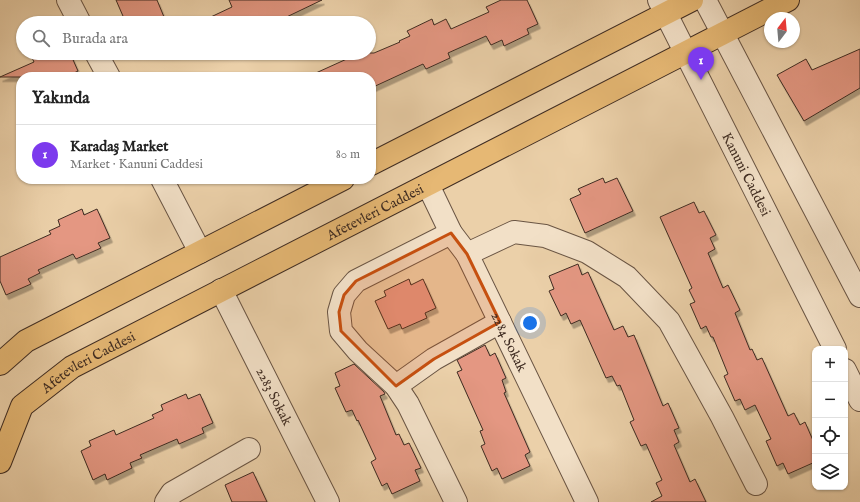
<!DOCTYPE html>
<html lang="tr">
<meta charset="utf-8">
<style>
:root{--surface:#fff;--page:#f6f6f6;--text:#222;--muted:#767676;--line:#e0e0e0;--accent:#7c3aed}
body{margin:0;font-family:"IM FELL English",serif;background:var(--page);color:var(--text)}
.controls{position:absolute;right:12px;bottom:12px;display:grid;overflow:hidden;border-radius:8px;box-shadow:0 1px 3px #0004}
.controls button{width:36px;height:36px;display:grid;place-items:center;padding:0;border:0;border-bottom:1px solid var(--line);background:var(--surface);color:var(--text);font:20px sans-serif}
.compass{position:absolute;left:764px;top:12px;width:36px;height:36px;border-radius:50%;background:var(--surface);box-shadow:0 1px 3px #0004;rotate:16deg}
.you{position:absolute;left:530px;top:323px;width:14px;height:14px;margin:-10px;border:3px solid #fff;border-radius:50%;background:#1a73e8;box-shadow:0 0 0 6px #1a73e833}
.badge{display:grid;place-items:center;width:26px;height:26px;border-radius:50%;background:var(--accent);color:#fff;font-size:13px;font-weight:700}
.pin{position:absolute;translate:-50% -33px;filter:drop-shadow(0 1px 2px #0008)}
.pin::after{content:'';position:absolute;top:21px;width:14px;height:12px;background:inherit;clip-path:polygon(0 0,100% 0,50% 100%)}
.list{margin:0;padding:0;list-style:none}
h2{display:flex;justify-content:space-between;align-items:center;height:52px;margin:0;padding:0 16px;font-size:17px}
h2 small{font-size:13px;font-weight:400;color:var(--muted)}
.list li{display:grid;grid-template-columns:26px 1fr auto;gap:12px;align-items:center;box-sizing:border-box;height:60px;padding:0 16px;border-top:1px solid var(--line)}
.list b{display:block;font-size:15px;white-space:nowrap}
.list p{margin:0;font-size:13px;white-space:nowrap;color:var(--muted)}
.list em{font-size:13px;font-style:normal;color:var(--muted)}
.icon{flex:none;width:22px;height:22px;fill:none;stroke:currentColor;stroke-width:2;stroke-linecap:round;stroke-linejoin:round}
.map{position:relative;flex:none;width:860px;height:502px;overflow:hidden}
.search{position:absolute;background:var(--surface);box-shadow:0 1px 3px #0004;left:16px;top:16px;width:360px;height:44px;display:flex;align-items:center;gap:10px;box-sizing:border-box;padding:0 14px;border-radius:22px;color:var(--muted);font-size:15px}
.panel{position:absolute;background:var(--surface);box-shadow:0 1px 3px #0004;left:16px;top:72px;width:360px;height:112px;border-radius:16px}
.map>svg:first-child{display:block}
.building{fill:#e49782;stroke:#3f2c22;filter:url(#shadow)}
.lines{fill:none;stroke-linecap:round;stroke-linejoin:round}
.minor-casing{stroke:#6a5544;stroke-width:24}
.major-casing{stroke:#3f2c22;stroke-width:24}
.minor{stroke:#f2e0c7;stroke-width:22}
.major{stroke:#e6b874;stroke-width:22}
.marked{fill:#c65010;fill-opacity:0.2;stroke:#c65010;stroke-width:3;stroke-linejoin:round}
.labels{text-anchor:middle;stroke-width:3;stroke-linejoin:round;paint-order:stroke}
.street-label{font-size:14px;fill:#3f2c22;stroke:#f2e0c7}
</style>
<div class="map">
<svg width="860" height="502" viewBox="0 0 860 502">
<defs>
<filter id="shadow"><feDropShadow dx="2.5" dy="4.5" stdDeviation="0" flood-color="#0004"/></filter>
</defs>
<rect width="100%" height="100%" fill="#ebd0a9"/>
<filter id="stains"><feTurbulence type="fractalNoise" baseFrequency=".005" numOctaves="4"/><feColorMatrix values="0 0 0 0 .2 0 0 0 0 .09 0 0 0 0 .02 0 0 0 .5 -.17"/></filter>
<radialGradient id="worn" r=".72"><stop offset=".6" stop-color="#630" stop-opacity="0"/><stop offset="1" stop-color="#630" stop-opacity=".3"/></radialGradient>
<path class="building" d="M116,0H157L164,17L152,23H126Z
M229,0H322L274,23H198L232,7Z
M501,0H527L538,24L527,29L529,34L504,46L502,40L491,45L486,36L448,53L450,58L426,69L423,64L371,88V77H307L360,53H374L400,42L399,41L410,36L407,31L432,19L434,25L446,19L451,29L489,12L486,7Z
M860,49V88L804,121L777,75L806,59L812,70Z
M30,53H70L78,71L66,77H0L34,62Z
M603,178L605,183L617,178L633,211L585,233L570,199L581,194L578,189Z
M694,202L699,213L704,211L716,235L710,238L715,249L708,253L723,288L728,285L740,310L735,313L750,350L752,349L757,360L762,358L788,416L794,413L800,425L805,422L815,445V462L788,474L783,463L777,466L766,441L771,439L755,405L745,410L740,399L735,401L724,376L728,374L713,337H711L706,326L701,329L690,304L695,302L689,290L692,288L660,217Z
M82,209L84,215L97,209L110,238L98,243L101,248L76,259L73,254L38,270L40,273L28,279L31,284L6,295L0,281V257L51,234L49,231L60,226L58,220Z
M578,264L582,275L588,272L614,330L623,326L628,337L634,335L663,406L668,403L679,428L674,430L679,442L674,445L690,482L695,479L706,502H651L662,496L656,483L662,480L646,444L641,446L630,422L634,420L620,385L617,386L612,376L606,378L580,320L571,324L566,313L561,316L549,291L554,289L549,276Z
M409,279L411,285L423,279L436,308L425,313L427,318L402,329L400,324L388,329L375,301L386,296L384,291Z
M485,345L490,356L495,353L506,378L502,380L506,392L504,393L530,452L525,455L530,466L502,479L497,468L492,471L481,446L485,444L480,431L483,430L457,372L462,370L457,360Z
M354,364L384,392L385,394L380,396L396,435L399,434L404,445L409,443L421,468L415,470L420,481L392,494L387,483L382,486L371,462L376,459L358,420L357,421L352,410L346,412L335,388L340,386L335,373Z
M186,394L188,399L200,394L213,423L202,428L204,433L179,444L177,439L140,455L142,458L130,463L132,468L107,480L105,474L93,480L81,451L91,446L89,441L114,430L116,435L154,418L152,415L163,410L161,405Z
M253,472L267,502H232L225,485Z"/>
<g class="lines">
<defs>
<g id="minor">
<path d="M68,0L80,23"/>
<path id="s1" d="M659,0L835,349"/>
<path d="M705,0L860,296"/>
<path d="M96,53L109,77"/>
<path d="M162,179L200,252"/>
<path id="s2" d="M428,185L451,233L467,254L587,502"/>
<path d="M451,233L356,281L344,295L339,312L341,331L358,351L396,386L408,404L456,502"/>
<path d="M467,254L514,232L545,236L587,252L627,277L669,321L722,417L756,484"/>
<path id="s3" d="M221,290L328,502"/>
<path d="M845,370L860,400"/>
<path d="M396,386L434,359L500,322"/>
<path d="M166,502L172,493L249,449"/>
</g>
<g id="major">
<path d="M371,164L692,0"/>
<path d="M0,364L26,341L343,179"/>
<path id="s4" d="M0,462L22,406L72,367L788,0"/>
</g>
</defs>
<use href="#minor" class="minor-casing"/>
<use href="#major" class="major-casing"/>
<use href="#minor" class="minor"/>
<use href="#major" class="major"/>
</g>
<path class="marked" d="M451,233L467,254L500,322L434,359L396,386L341,331L339,312L344,295L356,281Z"/>
<g class="labels">
<g class="street-label">
<text dy="5" stroke="none"><textPath href="#s1" startOffset="195">Kanuni Caddesi</textPath></text>
<text dy="5" stroke="none"><textPath href="#s4" startOffset="464">Afetevleri Caddesi</textPath></text>
<text dy="5" stroke="none"><textPath href="#s2" startOffset="177">2284 Sokak</textPath></text>
<text dy="5" stroke="none"><textPath href="#s4" startOffset="140">Afetevleri Caddesi</textPath></text>
<text dy="5" stroke="none"><textPath href="#s3" startOffset="119">2283 Sokak</textPath></text>
</g>
</g>
<rect width="100%" height="100%" filter="url(#stains)"/>
<rect width="100%" height="100%" fill="url(#worn)"/>
</svg>
<div class="controls">
<button>+</button>
<button>−</button>
<button><svg class="icon" aria-label="locate" viewBox="0 0 24 24"><circle cx="12" cy="12" r="6"/><path d="M12 2v4M12 18v4M2 12h4M18 12h4"/></svg></button>
<button><svg class="icon" aria-label="layers" viewBox="0 0 24 24"><path d="M12 4l9 5-9 5-9-5zM3 14l9 5 9-5"/></svg></button>
</div>
<svg class="compass" viewBox="-18 -18 36 36"><path d="M0-13l5 13h-10z" fill="#e53935"/><path d="M0 13l5-13h-10z" fill="#767676"/></svg>
<div class="you"></div>
<div class="pin badge" style="left:701px;top:80px">1</div>
<div class="search"><svg class="icon" aria-label="search" viewBox="0 0 24 24"><circle cx="10" cy="10" r="6"/><path d="M15 15l6 6"/></svg>Burada ara</div>
<section class="panel">
<h2>Yakında<small></small></h2>
<ul class="list">
<li><span class="badge">1</span><div><b>Karadaş Market</b><p>Market · Kanuni Caddesi</p></div><em>80 m</em></li>
</ul>
</section>
</div>
